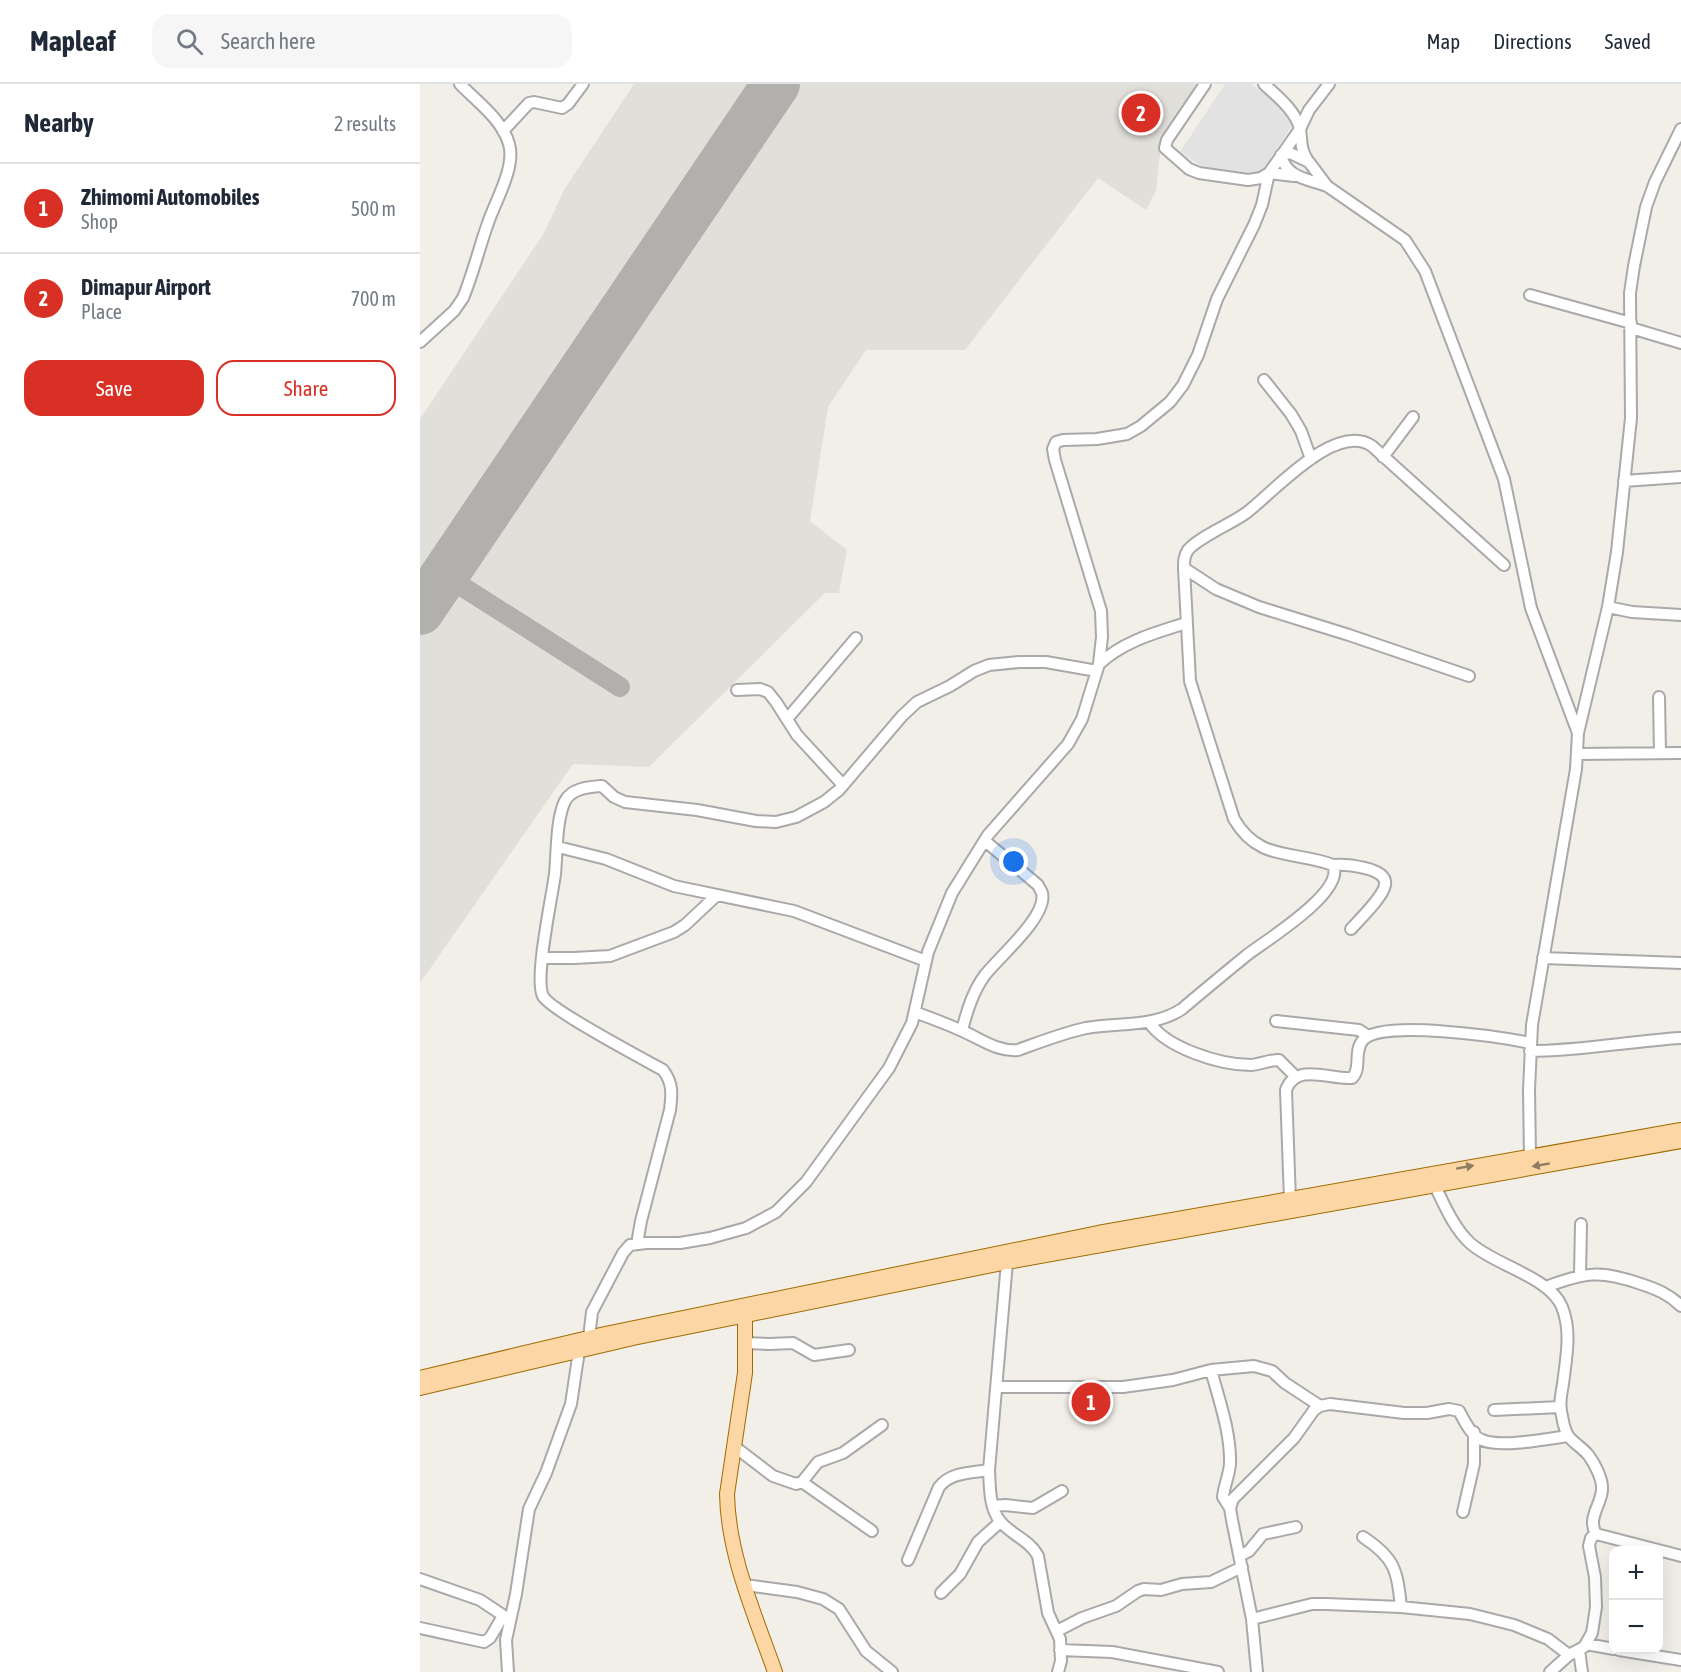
<!DOCTYPE html>
<meta charset="utf-8">
<style>
:root{--surface:#fff;--page:#f6f6f7;--text:#1f2937;--muted:#747a83;--line:#e0e1e3;--accent:#d93025}
body{margin:0;font-family:"Asap Condensed",sans-serif;background:var(--page);color:var(--text)}
.controls{position:absolute;right:18px;bottom:18px;display:grid;overflow:hidden;border-radius:12px;box-shadow:0 6px 24px #0002}
.controls button{width:54px;height:54px;display:grid;place-items:center;padding:0;border:0;border-bottom:2px solid var(--line);background:var(--surface);color:var(--text);font:30px sans-serif}
.you{position:absolute;left:594px;top:778px;width:21px;height:21px;margin:-15px;border:4px solid #fff;border-radius:50%;background:#1a73e8;box-shadow:0 0 0 9px #1a73e833}
.badge{display:grid;place-items:center;width:39px;height:39px;border-radius:50%;background:var(--accent);color:#fff;font-size:20px;font-weight:700}
.pin{position:absolute;translate:-50% -50%;border:3px solid #fff;box-shadow:0 2px 6px #0006}
.list{margin:0;padding:0;list-style:none}
h2{display:flex;justify-content:space-between;align-items:center;height:78px;margin:0;padding:0 24px;font-size:26px}
h2 small{font-size:20px;font-weight:400;color:var(--muted)}
.list li{display:grid;grid-template-columns:39px 1fr auto;gap:18px;align-items:center;box-sizing:border-box;height:90px;padding:0 24px;border-top:2px solid var(--line)}
.list b{display:block;font-size:22px;white-space:nowrap}
.list p{margin:0;font-size:20px;white-space:nowrap;color:var(--muted)}
.list em{font-size:20px;font-style:normal;color:var(--muted)}
.actions{display:flex;gap:12px;padding:18px 24px}
.actions a{flex:1;padding:14px 0;border:2px solid var(--accent);border-radius:18px;text-align:center;font-size:21px;color:var(--accent)}
.actions .main{background:var(--accent);color:#fff}
.icon{flex:none;width:33px;height:33px;fill:none;stroke:currentColor;stroke-width:2;stroke-linecap:round;stroke-linejoin:round}
.map{position:relative;flex:none;width:1261px;height:1588px;overflow:hidden}
header{display:flex;align-items:center;gap:36px;box-sizing:border-box;height:84px;padding:0 30px;background:var(--surface);border-bottom:2px solid var(--line)}
header strong{font-size:28px}
nav{display:flex;gap:33px;margin-inline-start:auto;font-size:21px}
.search{width:420px;height:54px;background:var(--page);display:flex;align-items:center;gap:15px;box-sizing:border-box;padding:0 21px;border-radius:18px;color:var(--muted);font-size:22px}
main{display:flex}
aside{flex:1;background:var(--surface)}
.map>svg:first-child{display:block}
.airport{fill:#e1dfda}
.parking{fill:#e2e2e2}
.lines{fill:none;stroke-linecap:round;stroke-linejoin:round}
.taxiway{stroke:#b1b0ac;stroke-width:20}
.runway{stroke:#b1b0ac;stroke-width:48}
.minor-casing{stroke:#a9a9a9;stroke-width:14}
.major-casing{stroke:#a06b00;stroke-width:16}
.minor{stroke:#fff;stroke-width:10}
.major{stroke:#fcd6a4;stroke-width:14}
.oneway{fill:#8f7c63}
</style>
<header>
<strong>Mapleaf</strong>
<div class="search"><svg class="icon" aria-label="search" viewBox="0 0 24 24"><circle cx="10" cy="10" r="6"/><path d="M15 15l6 6"/></svg>Search here</div>
<nav><a>Map</a><a>Directions</a><a>Saved</a></nav>
</header>
<main>
<aside>
<h2>Nearby<small>2 results</small></h2>
<ul class="list">
<li><span class="badge">1</span><div><b>Zhimomi Automobiles</b><p>Shop</p></div><em>500 m</em></li>
<li><span class="badge">2</span><div><b>Dimapur Airport</b><p>Place</p></div><em>700 m</em></li>
</ul>
<div class="actions"><a class="main">Save</a><a>Share</a></div>
</aside>
<div class="map">
<svg width="1261" height="1588" viewBox="0 0 1261 1588">
<rect width="100%" height="100%" fill="#f2efe9"/>
<path class="airport" d="M214,0H781L741,61L736,107L726,126L678,94L545,266H446L408,323L390,437L427,466L419,509H405L229,683L153,680L0,899V335L124,149L144,106Z"/>
<path class="parking" d="M805,0H831L856,18L872,35L871,43L839,91L799,87L780,81L760,68Z"/>
<g class="lines">
<path class="taxiway" d="M24,491L200,603"/>
<path class="runway" d="M0,527L356,0"/>
<defs>
<path id="minor" d="M785,0L747,56L745,64L769,85L779,89L828,96L841,94L849,89L874,92
M844,0C857,12 876,27 880,45C882,58 880,65 888,77
M83,47L109,19L114,18L142,24L148,20L163,0
M907,102C888,95 866,94 861,71L870,69L889,78L907,102L985,156L1005,187L1084,395L1111,524L1158,649L1156,685L1112,941L1109,1006L1110,1071
M1110,211L1211,239
M1211,244L1261,259
M0,258L34,227L43,214C53,190 59,164 68,139C75,118 96,83 89,60C82,35 57,18 40,0
M844,296L871,330L881,347L891,375
M963,373L993,333
M1204,397L1261,393
M764,484L796,505L839,523L929,551L1049,592
M1188,523L1212,528L1261,531
M679,580C704,557 735,549 766,539
M317,606L340,605L348,608L356,618L377,651L423,701
M1239,613L1240,669
M367,635L436,554
M1158,649L1188,523L1197,468L1211,334L1210,209L1214,182L1226,123L1235,98L1261,45
M1157,670L1261,669
M138,763L186,775L254,802L374,827L506,877
M913,781C924,780 968,783 965,801C963,813 940,835 931,845
M122,874H154L190,872L254,848L265,841L296,812
M1123,874L1261,879
M495,928C510,934 525,939 540,946C560,954 576,968 598,966C620,958 643,949 666,944C699,938 733,944 762,925C783,907 805,889 827,871C845,857 926,808 913,781C873,766 839,778 814,735L770,597L764,484C764,477 764,472 768,466C779,453 811,440 826,429C853,409 915,337 952,362L1084,481
M856,937L939,946L948,952
M729,938C746,964 800,981 831,981C841,980 849,976 859,976L875,992
M542,946C547,927 553,907 565,891C578,874 628,832 622,809C622,808 618,802 618,801L565,757
M1110,967C1161,967 1210,957 1261,954
M1014,1100C1024,1120 1033,1143 1050,1159C1074,1181 1130,1193 1142,1223C1152,1248 1146,1274 1143,1300C1141,1311 1139,1321 1142,1332C1143,1338 1145,1348 1149,1353C1155,1360 1164,1365 1169,1372C1175,1380 1183,1396 1182,1406C1181,1421 1167,1434 1176,1450L1261,1472
M870,1116L866,1006C876,978 910,996 932,994C942,985 933,967 943,956C962,935 1081,953 1110,959
M217,1160L221,1137L250,1026C252,1010 253,999 243,986C223,975 129,925 123,912C114,895 132,813 135,790C137,770 136,735 145,717C152,704 169,703 182,702L194,713L205,718L277,726L336,737L356,738L376,733L404,718L419,706L482,632L497,618L530,602L554,587L569,581L599,578H626L677,587
M587,1178L569,1386C570,1402 569,1424 580,1437C591,1451 610,1456 618,1472L628,1529L640,1555L641,1577L638,1588
M1160,1192L1161,1140
M1126,1203C1165,1188 1181,1186 1221,1200C1236,1205 1249,1210 1261,1222
M169,1254L172,1228L203,1169L210,1161L226,1159H260L290,1154L326,1144L356,1128L386,1098L469,984L492,939L508,868L532,809L568,751L648,660L662,635L679,580L682,553L681,527L635,376L633,365L636,358L643,356L677,355L707,350L721,342L750,318L763,301L778,271L797,215L834,141L842,121L849,89L880,45L889,26L909,0
M325,1259L350,1260L373,1259L394,1271L429,1266
M791,1286C799,1316 811,1349 810,1380C809,1392 804,1402 803,1413L810,1424
M577,1303H703L753,1296L791,1286L834,1282L852,1287L865,1299L900,1322
M1074,1326L1140,1323
M315,1363L353,1392L376,1400L382,1398L398,1378L423,1369L462,1341
M382,1398L452,1447
M573,1422L585,1421L613,1424L642,1407
M1043,1428L1054,1380V1348
M943,1453C975,1474 977,1486 981,1523
M820,1472L829,1467L843,1450L876,1443
M488,1476L519,1403C531,1388 550,1389 569,1386
M0,1495L60,1516L90,1536
M325,1501L377,1508L403,1515L419,1525L446,1567L472,1588
M521,1509L540,1490L558,1458L580,1438
M832,1535L812,1436L810,1424L813,1415L874,1354L894,1326L900,1322L910,1320L984,1329H1007L1029,1325L1039,1327C1044,1336 1051,1352 1062,1356C1080,1364 1127,1355 1148,1352
M0,1544L64,1558L70,1554L83,1532
M637,1547L662,1534L696,1522L718,1507L724,1505L741,1506L762,1500L791,1498L822,1483
M1166,1560L1194,1565
M640,1566L692,1568L798,1588
M1159,1566L1162,1588
M1199,1566L1261,1576
M88,1588L86,1556L96,1510L109,1425L126,1389L151,1320L159,1267
M837,1588L832,1535L892,1520H906L981,1523L1050,1530L1094,1541L1128,1555L1149,1571
M1130,1588L1149,1571L1164,1563L1172,1549L1176,1523L1175,1493L1169,1462L1171,1454L1176,1450"/>
<path id="major" d="M325,1223V1289L307,1410C308,1471 335,1531 355,1588
M0,1294L185,1250L678,1149L1261,1046
M0,1304L213,1254L587,1178L1261,1057"/>
</defs>
<use href="#minor" class="minor-casing"/>
<use href="#major" class="major-casing"/>
<use href="#minor" class="minor"/>
<use href="#major" class="major"/>
</g>
<defs><path id="oneway-solid" d="M-6-.8H1V-3.2L6.5 0L1 3.2V.8H-6Z" transform="scale(1.5)"/></defs>
<g class="oneway">
<use href="#oneway-solid" transform="translate(1121 1081) rotate(170)"/>
<use href="#oneway-solid" transform="translate(1045 1083) rotate(-10)"/>
</g>
</svg>
<div class="controls">
<button>+</button>
<button>−</button>
</div>
<div class="you"></div>
<div class="pin badge" style="left:671px;top:1318px">1</div>
<div class="pin badge" style="left:721px;top:29px">2</div>
</div>
</main>
